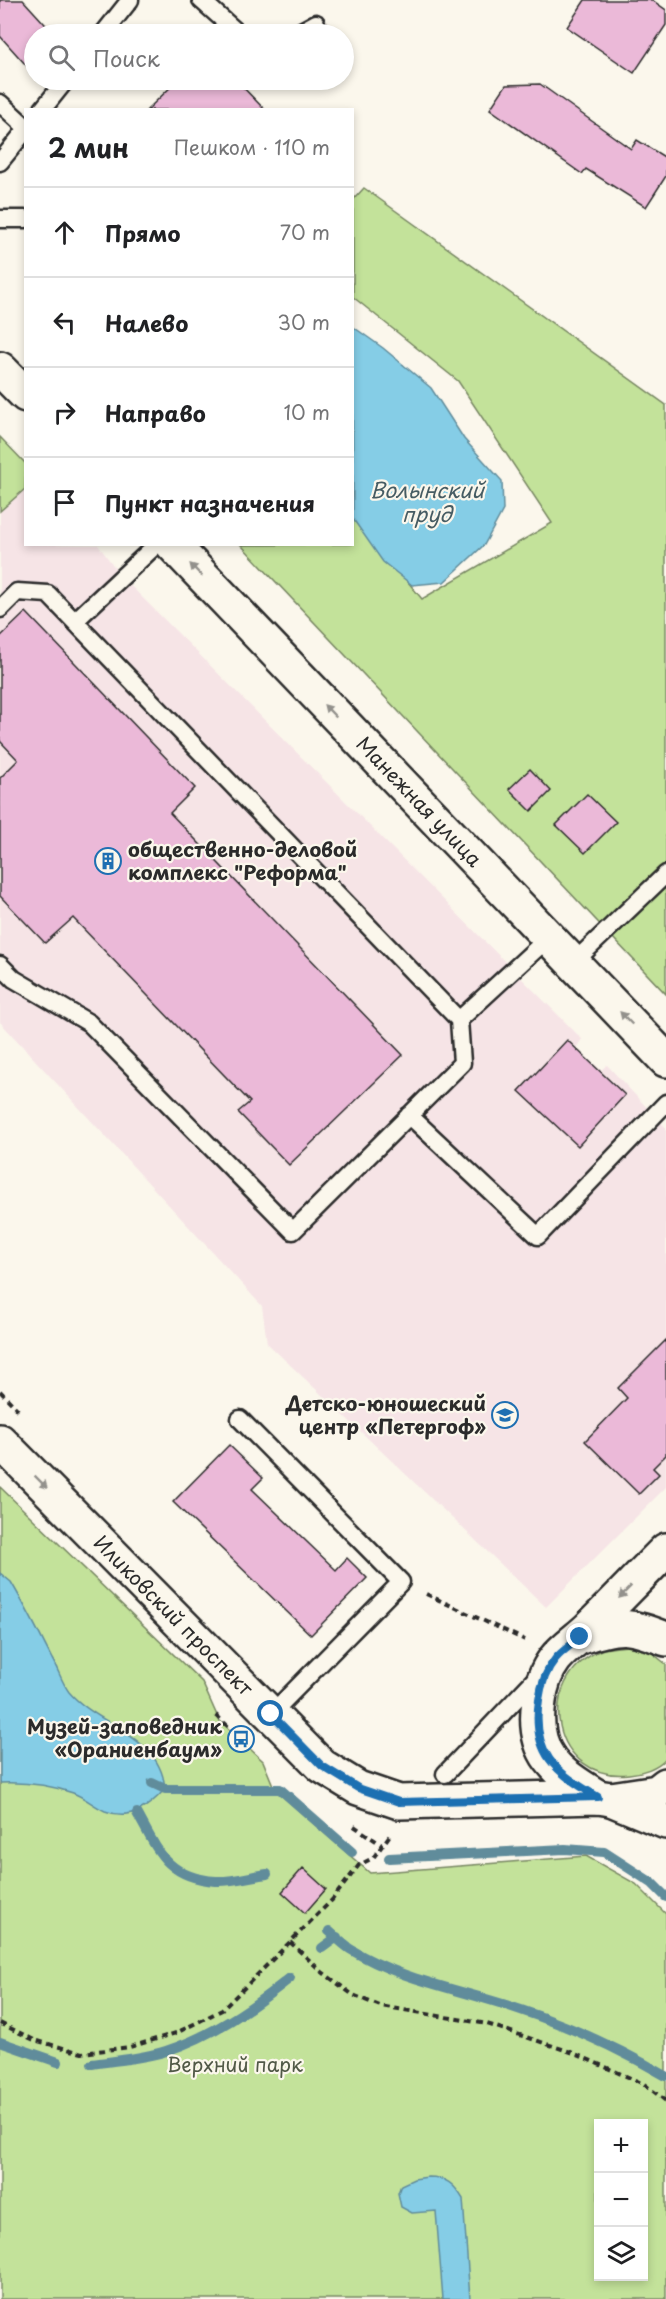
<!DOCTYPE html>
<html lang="ru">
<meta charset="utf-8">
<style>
:root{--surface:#fff;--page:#f6f6f6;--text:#202124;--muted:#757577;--line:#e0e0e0}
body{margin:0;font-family:"Playpen Sans",sans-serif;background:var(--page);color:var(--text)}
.controls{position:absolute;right:18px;bottom:18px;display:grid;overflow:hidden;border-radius:0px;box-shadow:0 3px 9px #0003}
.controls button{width:54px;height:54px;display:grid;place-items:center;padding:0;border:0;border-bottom:2px solid var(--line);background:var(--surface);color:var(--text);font:30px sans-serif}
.stop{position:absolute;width:18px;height:18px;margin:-14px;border:4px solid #1f6fb2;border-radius:50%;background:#fff}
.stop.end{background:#1f6fb2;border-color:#fff;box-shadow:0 2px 6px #0008}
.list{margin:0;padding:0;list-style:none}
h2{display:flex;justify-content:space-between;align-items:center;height:78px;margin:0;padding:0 24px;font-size:26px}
h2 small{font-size:20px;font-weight:400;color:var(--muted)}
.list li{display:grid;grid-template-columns:39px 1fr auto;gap:18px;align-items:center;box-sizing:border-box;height:90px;padding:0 24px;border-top:2px solid var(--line)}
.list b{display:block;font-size:22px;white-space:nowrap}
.list em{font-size:20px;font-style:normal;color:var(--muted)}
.icon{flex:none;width:33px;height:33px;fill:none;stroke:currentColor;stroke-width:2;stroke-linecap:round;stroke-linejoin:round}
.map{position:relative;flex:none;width:666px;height:2299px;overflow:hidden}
.search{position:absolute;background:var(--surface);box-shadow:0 3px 9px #0003;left:24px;top:24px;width:330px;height:66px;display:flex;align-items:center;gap:15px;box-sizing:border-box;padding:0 21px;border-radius:33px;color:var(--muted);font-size:22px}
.panel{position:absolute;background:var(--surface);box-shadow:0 3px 9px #0003;left:24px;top:108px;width:330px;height:438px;border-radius:0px}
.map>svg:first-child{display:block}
.built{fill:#f6e4e6}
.green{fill:#c3e29a;stroke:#778662;stroke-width:1.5;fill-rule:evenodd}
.water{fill:#85cde6;stroke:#618c9b;stroke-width:1.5}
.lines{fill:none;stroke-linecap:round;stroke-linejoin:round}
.stream{stroke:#618c9b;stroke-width:10}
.building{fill:#ebb9d8;stroke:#2b2b2b;stroke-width:1.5}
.lane-casing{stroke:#2b2b2b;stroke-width:21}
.street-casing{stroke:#2b2b2b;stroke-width:38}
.secondary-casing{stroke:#2b2b2b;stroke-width:38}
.path{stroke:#2b2b2b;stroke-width:4;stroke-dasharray:6 4.5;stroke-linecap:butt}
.lane{stroke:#fbf7ec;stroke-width:16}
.street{stroke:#fbf7ec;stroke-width:33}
.secondary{stroke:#fbf7ec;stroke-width:33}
.oneway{fill:#93918c}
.route{stroke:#1f6fb2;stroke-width:8}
.labels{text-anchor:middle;stroke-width:4.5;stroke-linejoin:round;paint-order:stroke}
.street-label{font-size:20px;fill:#2b2b2b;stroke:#fbf7ec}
.poi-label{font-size:20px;font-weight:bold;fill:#2b2b2b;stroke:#fbf7ec;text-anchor:end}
.park-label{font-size:20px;fill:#515947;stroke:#fbf7ec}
.water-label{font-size:21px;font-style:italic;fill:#465c63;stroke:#fbf7ec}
</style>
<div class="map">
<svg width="666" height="2299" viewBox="0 0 666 2299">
<rect width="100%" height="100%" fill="#fbf7ec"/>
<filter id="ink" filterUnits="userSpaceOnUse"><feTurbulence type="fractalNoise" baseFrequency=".0167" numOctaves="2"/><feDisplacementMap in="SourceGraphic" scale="12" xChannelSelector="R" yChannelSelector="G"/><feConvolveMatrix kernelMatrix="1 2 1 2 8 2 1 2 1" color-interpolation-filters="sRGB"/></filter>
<g filter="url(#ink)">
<path class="built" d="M25,489L26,544L98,545L122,577L582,1039L576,1048L601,1070L607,1065L666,1128V1487L546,1607L267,1343L262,1306L0,1022V511Z"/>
<path class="green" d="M364,188L666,405V994L241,545L352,544L353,515L422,599L552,523L458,381L353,297V200Z
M0,437L26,464L25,489L0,511Z
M0,1487L202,1682L219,1720L263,1761L275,1790L370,1873L586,1856L636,1884L666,1914V2299H0ZM598,2124H644V2276H598Z
M628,1646L652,1653L666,1664V1758C657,1768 642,1773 629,1774C553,1783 531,1680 601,1650C608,1647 619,1647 628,1646Z"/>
<path class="water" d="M352,326L383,348L431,388L464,439L502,481L503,510L484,545L444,582L412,585L383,562L353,519Z
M0,1573L11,1582C26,1607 39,1633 52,1659C58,1669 62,1683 69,1692C99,1727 161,1735 165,1789C149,1807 131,1821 105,1811C94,1806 84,1797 73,1793C50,1785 24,1782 0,1783Z
M428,2177C446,2177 454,2184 463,2199L470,2299H443L436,2211L412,2213L401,2207L398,2193L401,2185L414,2179Z"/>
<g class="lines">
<path class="stream" d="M152,1783L165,1789H280L352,1852
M137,1813C158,1851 167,1878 216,1881C232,1882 251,1876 267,1874
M389,1858L565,1849L604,1852L652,1883L666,1897
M329,1931C336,1937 342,1944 350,1949C401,1981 465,1990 521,2010C572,2027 620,2049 666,2076
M322,1948L337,1937
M0,2042L58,2062
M92,2064C116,2060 143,2059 166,2051C214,2035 251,2009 290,1978"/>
</g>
<path class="building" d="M0,0H23L54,34H34V74L0,36Z
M585,0H652L666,10V25L634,73L567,27Z
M178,80H236L265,110H147Z
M540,84L631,149L637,140L666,158V176L646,207L586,169L582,174L490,109L506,85Z
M26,612L195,788L170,813L403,1055L289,1165L238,1112L250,1102L73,918L45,943L0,896V778L18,760L0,741V637Z
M530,769L551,791L531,811L509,789Z
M587,794L616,822L585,853L556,825Z
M567,1040L625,1095L578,1146L519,1091Z
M666,1340V1455L653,1468L659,1474L639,1494L585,1441L627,1398L618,1388Z
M229,1445L263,1478L252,1489L336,1570L347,1558L367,1578L311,1635L173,1502Z
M303,1868L326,1889L305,1913L282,1892Z"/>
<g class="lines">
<defs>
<path id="lane" d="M201,0L239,34
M103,34L130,0
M296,34L316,23
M0,103L26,127
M42,110L66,80
M0,162L26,130
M0,219H26
M0,609L17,592L48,594L459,1020L462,1063L293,1231L89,1023L14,979L0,965
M75,621L157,544
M573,963L666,874
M459,1020L548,938
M409,1115L538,1236L666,1103
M240,1419L401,1582L271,1714
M445,1774L538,1676"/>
<g id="street">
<path d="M0,369L26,395"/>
<path id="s1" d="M172,544L666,1060"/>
</g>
<g id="secondary">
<path id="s2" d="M0,1441L322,1766L358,1788L399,1802L598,1797L611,1799L666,1822"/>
<path d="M580,1637C619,1624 628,1624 666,1639"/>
<path d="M598,1797C556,1772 531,1753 539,1701C541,1685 545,1672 555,1659C565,1646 581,1637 592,1625C617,1600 641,1575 666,1550"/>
<path d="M611,1799L657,1792L666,1785"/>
</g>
</defs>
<use href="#lane" class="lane-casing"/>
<use href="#street" class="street-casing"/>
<use href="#secondary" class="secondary-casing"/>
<path class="path" d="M0,1391L18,1410
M426,1594L525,1640
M216,1715L246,1743
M354,1826L382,1845
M290,1942L321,1971L353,1995L380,2006L487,2024L571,2052L644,2084L666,2101
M0,2023L34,2040L82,2053L130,2047L176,2033L222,2010L332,1900L359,1865L373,1858L390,1835"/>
<use href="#lane" class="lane"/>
<use href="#street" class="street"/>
<use href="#secondary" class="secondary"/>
</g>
<defs><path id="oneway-solid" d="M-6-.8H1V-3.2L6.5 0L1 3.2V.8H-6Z" transform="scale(1.5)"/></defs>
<g class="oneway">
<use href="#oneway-solid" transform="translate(196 570) rotate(-134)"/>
<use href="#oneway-solid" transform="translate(330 711) rotate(-134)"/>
<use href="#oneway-solid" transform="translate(626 1018) rotate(-134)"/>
<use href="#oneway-solid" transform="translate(41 1482) rotate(45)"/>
<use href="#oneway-solid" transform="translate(625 1592) rotate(135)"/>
</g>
</g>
<g class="lines" filter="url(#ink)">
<path class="route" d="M271,1714L322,1766L358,1788L399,1802L598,1797C555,1772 531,1753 539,1700C541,1685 546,1670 556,1658C563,1650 573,1644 580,1637"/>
</g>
<defs>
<symbol id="building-ring" viewBox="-11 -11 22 22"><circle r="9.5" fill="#fbf7ec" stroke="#1f6fb2" stroke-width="1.5"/><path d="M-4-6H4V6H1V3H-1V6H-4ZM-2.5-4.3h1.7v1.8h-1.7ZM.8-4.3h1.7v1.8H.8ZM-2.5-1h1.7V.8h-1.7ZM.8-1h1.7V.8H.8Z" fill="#1f6fb2"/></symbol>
<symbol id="school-ring" viewBox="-11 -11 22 22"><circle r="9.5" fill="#fbf7ec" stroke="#1f6fb2" stroke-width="1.5"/><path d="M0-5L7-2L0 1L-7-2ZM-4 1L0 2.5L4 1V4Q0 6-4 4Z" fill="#1f6fb2"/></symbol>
<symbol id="bus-ring" viewBox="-11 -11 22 22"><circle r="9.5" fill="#fbf7ec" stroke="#1f6fb2" stroke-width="1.5"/><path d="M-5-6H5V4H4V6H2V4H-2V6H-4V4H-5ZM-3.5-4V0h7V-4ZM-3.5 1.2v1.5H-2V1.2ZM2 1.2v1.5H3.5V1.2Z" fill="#1f6fb2"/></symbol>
</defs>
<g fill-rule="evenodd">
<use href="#building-ring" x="93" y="846" width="30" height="30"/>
<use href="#school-ring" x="490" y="1400" width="30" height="30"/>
<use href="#bus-ring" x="226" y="1724" width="30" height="30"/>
</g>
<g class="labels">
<g class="street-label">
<text dy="7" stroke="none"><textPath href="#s1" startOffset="357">Манежная улица</textPath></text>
<text dy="7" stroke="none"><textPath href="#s2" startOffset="246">Иликовский проспект</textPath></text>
</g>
<g class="poi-label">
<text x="128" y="857" text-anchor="start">oбщеcтвенно-деловoй<tspan x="128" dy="23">кoмплeкc "Peфoрма"</tspan></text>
<text x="486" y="1411">Детско-юношеский<tspan x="486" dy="23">центр «Петергоф»</tspan></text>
<text x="222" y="1734">Музей-заповедник<tspan x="222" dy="23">«Ораниенбаум»</tspan></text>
</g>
<g class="park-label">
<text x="235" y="2072">Верхний парк</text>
</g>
<g class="water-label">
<text x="427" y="498">Волынский<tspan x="427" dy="24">пруд</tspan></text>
</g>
</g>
</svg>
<div class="controls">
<button>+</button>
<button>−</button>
<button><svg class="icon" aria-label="layers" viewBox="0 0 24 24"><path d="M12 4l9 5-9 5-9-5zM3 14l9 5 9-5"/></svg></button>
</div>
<div class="stop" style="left:271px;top:1714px"></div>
<div class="stop end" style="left:580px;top:1637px"></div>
<div class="search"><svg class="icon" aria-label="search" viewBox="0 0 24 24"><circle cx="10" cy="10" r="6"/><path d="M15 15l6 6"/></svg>Поиск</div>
<section class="panel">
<h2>2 мин<small>Пешком · 110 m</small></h2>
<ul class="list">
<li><svg class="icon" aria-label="ahead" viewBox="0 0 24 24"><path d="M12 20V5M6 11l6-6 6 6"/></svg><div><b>Прямо</b></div><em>70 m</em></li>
<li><svg class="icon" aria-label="left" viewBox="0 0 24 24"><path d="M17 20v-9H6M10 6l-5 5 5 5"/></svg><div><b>Налево</b></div><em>30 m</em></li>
<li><svg class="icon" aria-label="right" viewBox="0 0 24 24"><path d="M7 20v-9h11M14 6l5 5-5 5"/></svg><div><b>Направо</b></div><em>10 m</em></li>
<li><svg class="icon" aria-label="arrive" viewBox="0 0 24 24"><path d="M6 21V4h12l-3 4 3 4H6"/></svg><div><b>Пункт назначения</b></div></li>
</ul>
</section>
</div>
